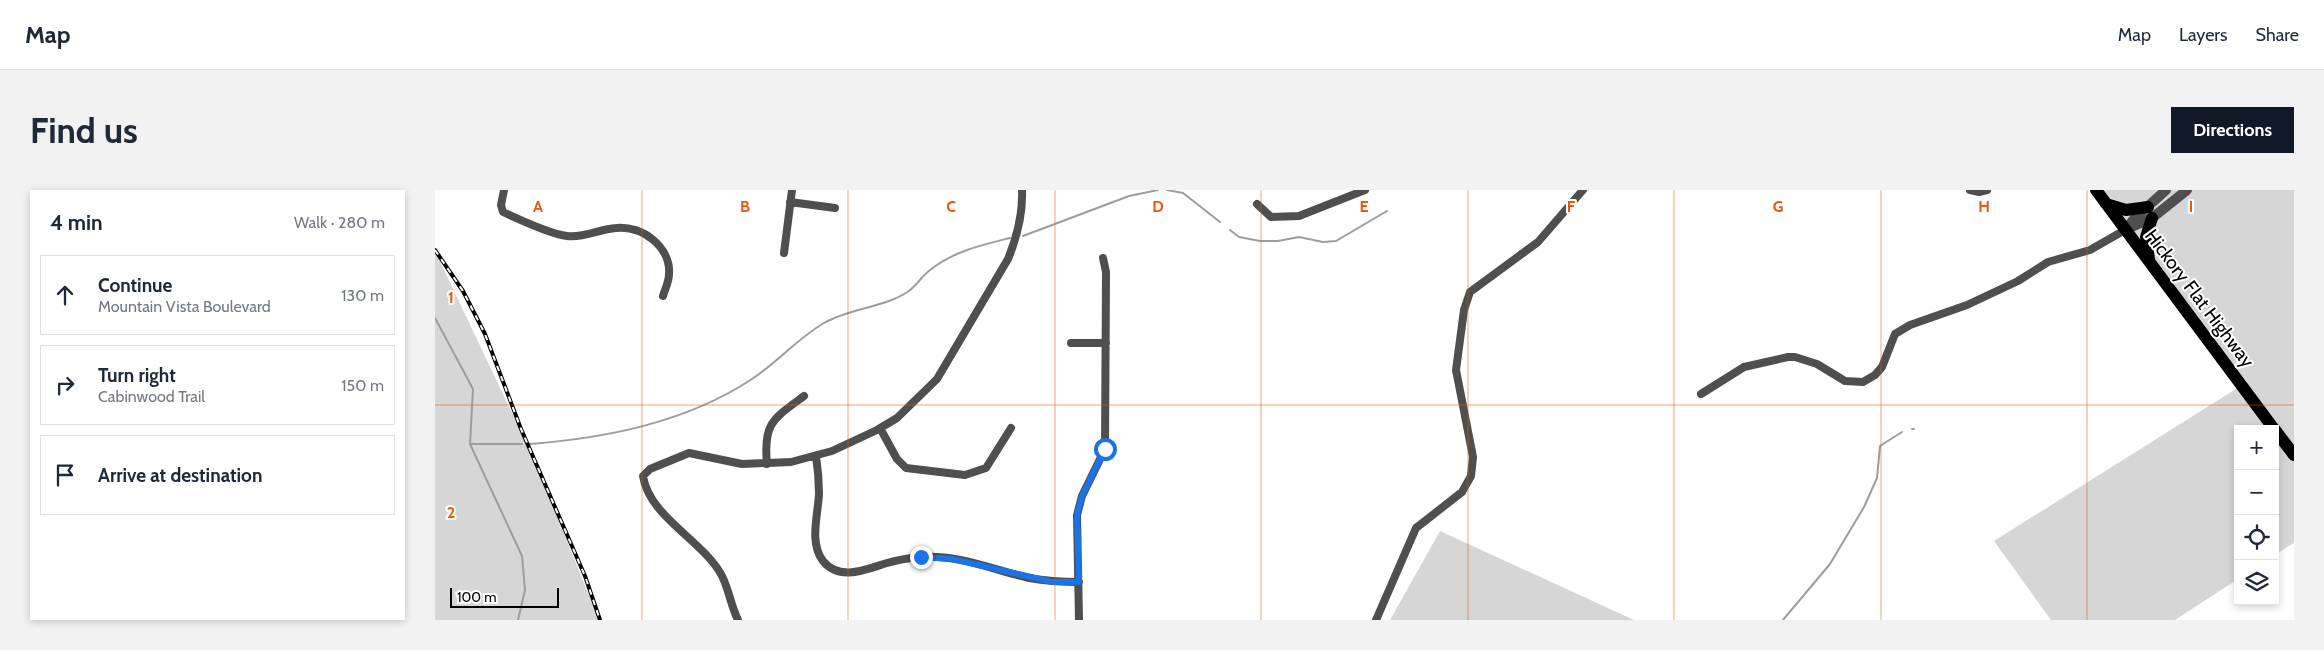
<!DOCTYPE html>
<meta charset="utf-8">
<style>
:root{--surface:#fff;--page:#f2f2f3;--text:#1f2937;--muted:#747a83;--line:#e0e1e3;--accent:#111827}
body{margin:0;font-family:Cabin,sans-serif;background:var(--page);color:var(--text)}
.controls{position:absolute;right:15px;bottom:15px;display:grid;overflow:hidden;border-radius:0px;box-shadow:0 2px 8px #0003}
.controls button{width:45px;height:45px;display:grid;place-items:center;padding:0;border:0;border-bottom:1px solid var(--line);background:var(--surface);color:var(--text);font:25px sans-serif}
.scale{position:absolute;left:15px;bottom:12px;width:109px;box-sizing:border-box;padding-left:5px;border:2px solid #000;border-top:0;font-size:14px;line-height:18px;white-space:nowrap;color:#000;-webkit-text-stroke:4px #fff;paint-order:stroke}
.stop{position:absolute;width:15px;height:15px;margin:-11px;border:4px solid #1a73e8;border-radius:50%;background:#fff}
.stop.end{background:#1a73e8;border-color:#fff;box-shadow:0 1px 5px #0008}
.list{margin:0;padding:0;list-style:none}
h2{display:flex;justify-content:space-between;align-items:center;height:65px;margin:0;padding:0 20px;font-size:21px}
h2 small{font-size:16px;font-weight:400;color:var(--muted)}
.list li{display:grid;grid-template-columns:32px 1fr auto;gap:15px;align-items:center;box-sizing:border-box;height:80px;margin:0 10px 10px;padding:0 10px;border:1px solid var(--line);border-radius:0px}
.list b{display:block;font-size:19px;white-space:nowrap}
.list p{margin:0;font-size:16px;white-space:nowrap;color:var(--muted)}
.list em{font-size:16px;font-style:normal;color:var(--muted)}
.icon{flex:none;width:28px;height:28px;fill:none;stroke:currentColor;stroke-width:2;stroke-linecap:round;stroke-linejoin:round}
.map{position:relative;flex:none;width:1859px;height:430px;overflow:hidden;border-radius:0px}
header{display:flex;align-items:center;gap:30px;box-sizing:border-box;height:70px;padding:0 25px;background:var(--surface);border-bottom:1px solid var(--line)}
header strong{font-size:24px}
nav{display:flex;gap:28px;margin-inline-start:auto;font-size:18px}
.intro{display:flex;align-items:center;justify-content:space-between;box-sizing:border-box;height:120px;padding:0 30px}
h1{margin:0;font-size:35px}
.button{padding:12px 22px;border-radius:0px;background:var(--accent);color:#fff;font-size:18px;font-weight:700}
main{display:flex;gap:30px;padding:0 30px}
aside{flex:1;background:var(--surface);border-radius:0px;box-shadow:0 2px 8px #0003}
.map>svg:first-child{display:block}
.green{fill:#d6d6d6}
.lines{fill:none;stroke-linecap:round;stroke-linejoin:round}
.stream{stroke:#9d9d9d;stroke-width:2}
.minor{stroke:#4f4f4f;stroke-width:8}
.tertiary{stroke:#4f4f4f;stroke-width:10}
.primary{stroke:#000;stroke-width:12}
.rail-casing{stroke:#000;stroke-width:4}
.rail{stroke:#fff;stroke-width:2;stroke-dasharray:5.5;stroke-linecap:butt}
.route{stroke:#1a73e8;stroke-width:6}
.grid{fill:none;stroke:#e8590c;stroke-width:1;stroke-opacity:0.55}
.labels{text-anchor:middle;stroke-width:4;stroke-linejoin:round;paint-order:stroke}
.street-label{font-size:19px;fill:#000;stroke:#fff}
.grid-label{font-size:16px;text-anchor:middle;font-weight:bold;fill:#e8590c;stroke:#fff;stroke-width:4;stroke-linejoin:round;paint-order:stroke}
</style>
<header>
<strong>Map</strong>
<nav><a>Map</a><a>Layers</a><a>Share</a></nav>
</header>
<div class="intro"><h1>Find us</h1><a class="button">Directions</a></div>
<main>
<aside>
<h2>4 min<small>Walk · 280 m</small></h2>
<ul class="list">
<li><svg class="icon" aria-label="ahead" viewBox="0 0 24 24"><path d="M12 20V5M6 11l6-6 6 6"/></svg><div><b>Continue</b><p>Mountain Vista Boulevard</p></div><em>130 m</em></li>
<li><svg class="icon" aria-label="right" viewBox="0 0 24 24"><path d="M7 20v-9h11M14 6l5 5-5 5"/></svg><div><b>Turn right</b><p>Cabinwood Trail</p></div><em>150 m</em></li>
<li><svg class="icon" aria-label="arrive" viewBox="0 0 24 24"><path d="M6 21V4h12l-3 4 3 4H6"/></svg><div><b>Arrive at destination</b></div></li>
</ul>
</aside>
<div class="map">
<svg width="1859" height="430" viewBox="0 0 1859 430">
<rect width="100%" height="100%" fill="#fff"/>
<path class="green" d="M1664,0H1859V353L1840,365V239H1803V389L1740,430H1616L1559,351L1812,192L1690,40Z
M0,61L98,267L164,430H0Z
M1005,341L1199,430H955Z"/>
<g class="lines">
<path class="stream" d="M732,0L748,3L785,32
M795,40L804,47L825,51H843L864,47L888,52L901,51L952,21
M588,46L694,6L723,0
M0,128L38,199L35,254L87,366L90,400L83,430
M1477,239H1479
M35,254H87
M95,254C172,248 252,232 317,189C343,172 363,148 389,133C415,118 449,118 474,101C482,95 487,86 495,80C519,61 547,55 575,48
M1348,430L1395,374L1429,317L1442,288L1445,256L1467,242"/>
<path class="minor" d="M69,0L66,15L68,22C83,29 116,44 132,46C150,48 164,39 181,38C207,35 236,57 234,84C234,92 230,99 228,106
M1535,0L1544,2L1552,0
M355,12L400,18
M822,14L836,27L864,26L930,0
M349,63L357,0
M636,153H671
M1266,204L1309,177L1353,167H1360L1382,174L1410,191L1428,192L1440,185L1447,177L1460,144L1475,135L1532,115L1583,91L1613,72L1655,60L1690,40
M445,238L462,269L471,278L530,285L551,278L576,238
M381,266C383,279 384,291 384,304C383,325 374,353 388,371C405,392 432,379 452,373C462,370 475,368 486,367C523,364 559,380 594,388C611,391 627,392 644,392
M332,274C328,233 338,229 369,206
M303,430C296,416 294,400 287,386C269,351 214,327 208,286L215,279L254,263L307,274L356,272L397,261L442,240L462,228L502,189L573,69C582,47 588,24 587,0
M644,430L642,325L647,306L670,259L671,82L668,68
M941,430L981,338L1027,302L1036,286L1038,267L1021,180L1029,120L1035,102L1103,52L1148,0"/>
<path class="tertiary" d="M1691,39L1700,28L1731,0
M1690,40L1717,28L1752,0"/>
<path class="primary" d="M1661,0L1839,239
M1671,14L1691,20L1713,17
M1714,70L1711,47L1717,28
M1840,240L1859,265"/>
<defs>
<path id="rail" d="M0,60L28,101L50,144L86,239L150,386L165,430"/>
</defs>
<use href="#rail" class="rail-casing"/>
<use href="#rail" class="rail"/>
</g>
<g class="lines">
<path class="route" d="M486,367L517,369L618,392H644L642,325L647,306L670,259"/>
</g>
<path class="grid" d="M207,0V430M413,0V430M620,0V430M826,0V430M1033,0V430M1239,0V430M1446,0V430M1652,0V430M0,215H1859"/>
<g class="labels">
<g class="street-label">
<text transform="translate(1765 108) rotate(53)" y="7">Hickory Flat Highway</text>
</g>
</g>
<g class="grid-label">
<text x="103" y="22">A</text>
<text x="310" y="22">B</text>
<text x="516" y="22">C</text>
<text x="723" y="22">D</text>
<text x="929" y="22">E</text>
<text x="1136" y="22">F</text>
<text x="1343" y="22">G</text>
<text x="1549" y="22">H</text>
<text x="1756" y="22">I</text>
<text x="16" y="113">1</text>
<text x="16" y="328">2</text>
</g>
</svg>
<div class="controls">
<button>+</button>
<button>−</button>
<button><svg class="icon" aria-label="locate" viewBox="0 0 24 24"><circle cx="12" cy="12" r="6"/><path d="M12 2v4M12 18v4M2 12h4M18 12h4"/></svg></button>
<button><svg class="icon" aria-label="layers" viewBox="0 0 24 24"><path d="M12 4l9 5-9 5-9-5zM3 14l9 5 9-5"/></svg></button>
</div>
<div class="scale">100 m</div>
<div class="stop" style="left:670px;top:259px"></div>
<div class="stop end" style="left:486px;top:367px"></div>
</div>
</main>
